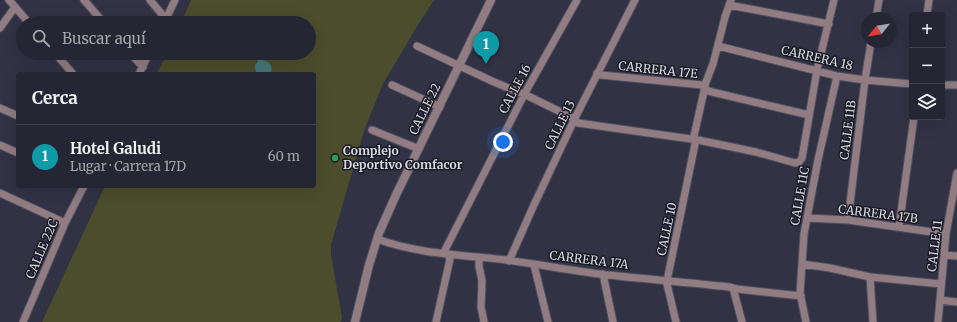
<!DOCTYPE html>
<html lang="es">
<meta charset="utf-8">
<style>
:root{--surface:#252633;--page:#31323f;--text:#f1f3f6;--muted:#a3a5ac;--line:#42434e;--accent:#d93025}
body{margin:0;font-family:Merriweather,serif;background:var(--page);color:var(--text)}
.controls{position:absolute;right:12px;top:12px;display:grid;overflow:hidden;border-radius:4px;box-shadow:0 4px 16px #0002}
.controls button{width:36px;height:36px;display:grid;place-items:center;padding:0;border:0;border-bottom:1px solid var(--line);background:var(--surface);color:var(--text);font:20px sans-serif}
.compass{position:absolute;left:861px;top:12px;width:36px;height:36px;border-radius:50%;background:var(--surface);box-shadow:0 4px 16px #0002;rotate:240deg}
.you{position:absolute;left:503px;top:142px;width:14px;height:14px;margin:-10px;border:3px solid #fff;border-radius:50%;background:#1a73e8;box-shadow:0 0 0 6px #1a73e833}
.badge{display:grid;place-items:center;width:26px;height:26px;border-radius:50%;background:var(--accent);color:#fff;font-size:13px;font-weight:700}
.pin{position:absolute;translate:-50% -33px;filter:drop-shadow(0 1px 2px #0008)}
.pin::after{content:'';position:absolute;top:21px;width:14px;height:12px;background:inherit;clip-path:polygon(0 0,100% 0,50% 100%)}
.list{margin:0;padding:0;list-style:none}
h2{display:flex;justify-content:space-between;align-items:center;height:52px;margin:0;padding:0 16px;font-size:17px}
h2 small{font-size:13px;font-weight:400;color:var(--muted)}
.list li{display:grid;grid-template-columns:26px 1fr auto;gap:12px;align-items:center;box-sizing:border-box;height:64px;padding:0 16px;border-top:1px solid var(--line)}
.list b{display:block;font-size:15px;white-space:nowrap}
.list p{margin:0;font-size:13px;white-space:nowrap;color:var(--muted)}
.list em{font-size:13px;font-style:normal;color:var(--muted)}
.icon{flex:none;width:22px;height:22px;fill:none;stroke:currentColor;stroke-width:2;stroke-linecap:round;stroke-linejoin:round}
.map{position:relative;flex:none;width:957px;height:322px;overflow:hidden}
.search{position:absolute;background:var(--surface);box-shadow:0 4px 16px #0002;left:16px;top:16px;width:300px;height:44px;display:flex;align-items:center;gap:10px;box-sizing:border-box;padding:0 14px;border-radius:22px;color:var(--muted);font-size:15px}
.panel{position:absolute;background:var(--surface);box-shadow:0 4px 16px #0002;left:16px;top:72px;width:300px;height:116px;border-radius:4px}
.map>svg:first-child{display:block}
.green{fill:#4b4d2c}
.water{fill:#45777a}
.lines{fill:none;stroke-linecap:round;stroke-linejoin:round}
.minor-casing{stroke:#4f5061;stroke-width:9}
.tertiary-casing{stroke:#4f5061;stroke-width:10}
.minor{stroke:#907c81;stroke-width:7}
.tertiary{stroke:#907c81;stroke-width:8}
.leisure-dot{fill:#2e9e5b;stroke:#1a1a23;stroke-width:1.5}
.labels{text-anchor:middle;stroke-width:3;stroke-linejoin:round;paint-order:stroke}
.street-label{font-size:12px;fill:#d7d8e4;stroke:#1a1a23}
.poi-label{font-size:12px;font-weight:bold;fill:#d7d8e4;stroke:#1a1a23;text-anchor:start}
</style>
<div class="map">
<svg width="957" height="322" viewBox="0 0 957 322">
<rect width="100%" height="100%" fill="#313244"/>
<path class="green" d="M191,0H434L416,28L382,86L364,131L331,245V255L342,317L341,322H42L105,186H314V74H157L167,53H309V23H181Z"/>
<path class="water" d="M245,53H264L263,60C270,62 274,67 270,74H256L255,65L258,62C256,54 251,56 245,53Z"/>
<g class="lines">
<defs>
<path id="minor" d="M9,0L29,23
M84,0L104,23
M150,0L166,19
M729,5L829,24
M927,15L929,0
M876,18L879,0
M164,23L175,0
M0,28L15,7
M417,46L494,82L528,96L571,117L578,123L698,140L756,152L795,163L799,162L802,158L817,70L834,0
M718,46L837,76L865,80L912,84
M55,53L73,74
M130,53L143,67
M597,73L601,75L702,85L708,91L809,115
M139,74L149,53
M392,85L440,107
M942,85H957
M0,108L18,116
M372,130L419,149
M0,145L18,153
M0,193L65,223
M807,218L848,220L946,234
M848,220L865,80L871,42
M899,227L914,117
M377,239C418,254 462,255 506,260C537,264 568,270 599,274C642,279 686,282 729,287L737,289L801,296
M944,255L957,256
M479,257V266L482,281L481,307L484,322
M509,261L533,207L576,116L635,0
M802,264L830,268L870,277L941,284
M534,265L548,322
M603,274L613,322
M870,277L873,322
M733,288L742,322
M940,300L957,302
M23,322L65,223L84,186
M436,322L450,259L445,250L526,91L577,0
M676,322L667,284L668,276L695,144L694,136L706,82L713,64L725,17L731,0
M806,322L800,293L804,234L818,160L837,76
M938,322L946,234L957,173"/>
<path id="tertiary" d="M355,322L369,265L379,233L396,195L491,0"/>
</defs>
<use href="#minor" class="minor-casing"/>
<use href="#tertiary" class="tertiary-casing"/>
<use href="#minor" class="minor"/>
<use href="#tertiary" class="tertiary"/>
</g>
<circle class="leisure-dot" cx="335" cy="158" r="4"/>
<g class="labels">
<g class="street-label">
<text transform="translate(817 58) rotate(13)" y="4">CARRERA 18</text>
<text transform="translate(658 70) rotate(6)" y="4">CARRERA 17E</text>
<text transform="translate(515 89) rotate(-62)" y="4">CALLE 16</text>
<text transform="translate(425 109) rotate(-64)" y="4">CALLE 22</text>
<text transform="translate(560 125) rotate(-64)" y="4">CALLE 13</text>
<text transform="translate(848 130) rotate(-83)" y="4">CALLE 11B</text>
<text transform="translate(800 196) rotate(-80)" y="4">CALLE 11C</text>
<text transform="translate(878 214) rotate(7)" y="4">CARRERA 17B</text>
<text transform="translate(667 229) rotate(-78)" y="4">CALLE 10</text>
<text transform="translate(935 246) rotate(-83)" y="4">CALLE 11</text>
<text transform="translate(42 249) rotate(-67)" y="4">CALLE 22C</text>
<text transform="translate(589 260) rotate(7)" y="4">CARRERA 17A</text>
</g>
<g class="poi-label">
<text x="343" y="155">Complejo<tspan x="343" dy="14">Deportivo Comfacor</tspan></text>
</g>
</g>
</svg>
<div class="controls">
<button>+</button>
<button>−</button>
<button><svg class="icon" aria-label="layers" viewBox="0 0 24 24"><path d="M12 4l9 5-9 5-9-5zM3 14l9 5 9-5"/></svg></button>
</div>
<svg class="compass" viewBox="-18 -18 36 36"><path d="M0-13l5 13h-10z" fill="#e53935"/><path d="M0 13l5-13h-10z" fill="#a3a5ac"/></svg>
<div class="you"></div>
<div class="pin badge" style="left:486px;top:64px;background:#0f9aa8">1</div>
<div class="search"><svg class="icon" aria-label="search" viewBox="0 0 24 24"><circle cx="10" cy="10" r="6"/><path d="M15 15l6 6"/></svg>Buscar aquí</div>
<section class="panel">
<h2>Cerca<small></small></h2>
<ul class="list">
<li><span class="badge" style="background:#0f9aa8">1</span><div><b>Hotel Galudi</b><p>Lugar · Carrera 17D</p></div><em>60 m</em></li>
</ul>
</section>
</div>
